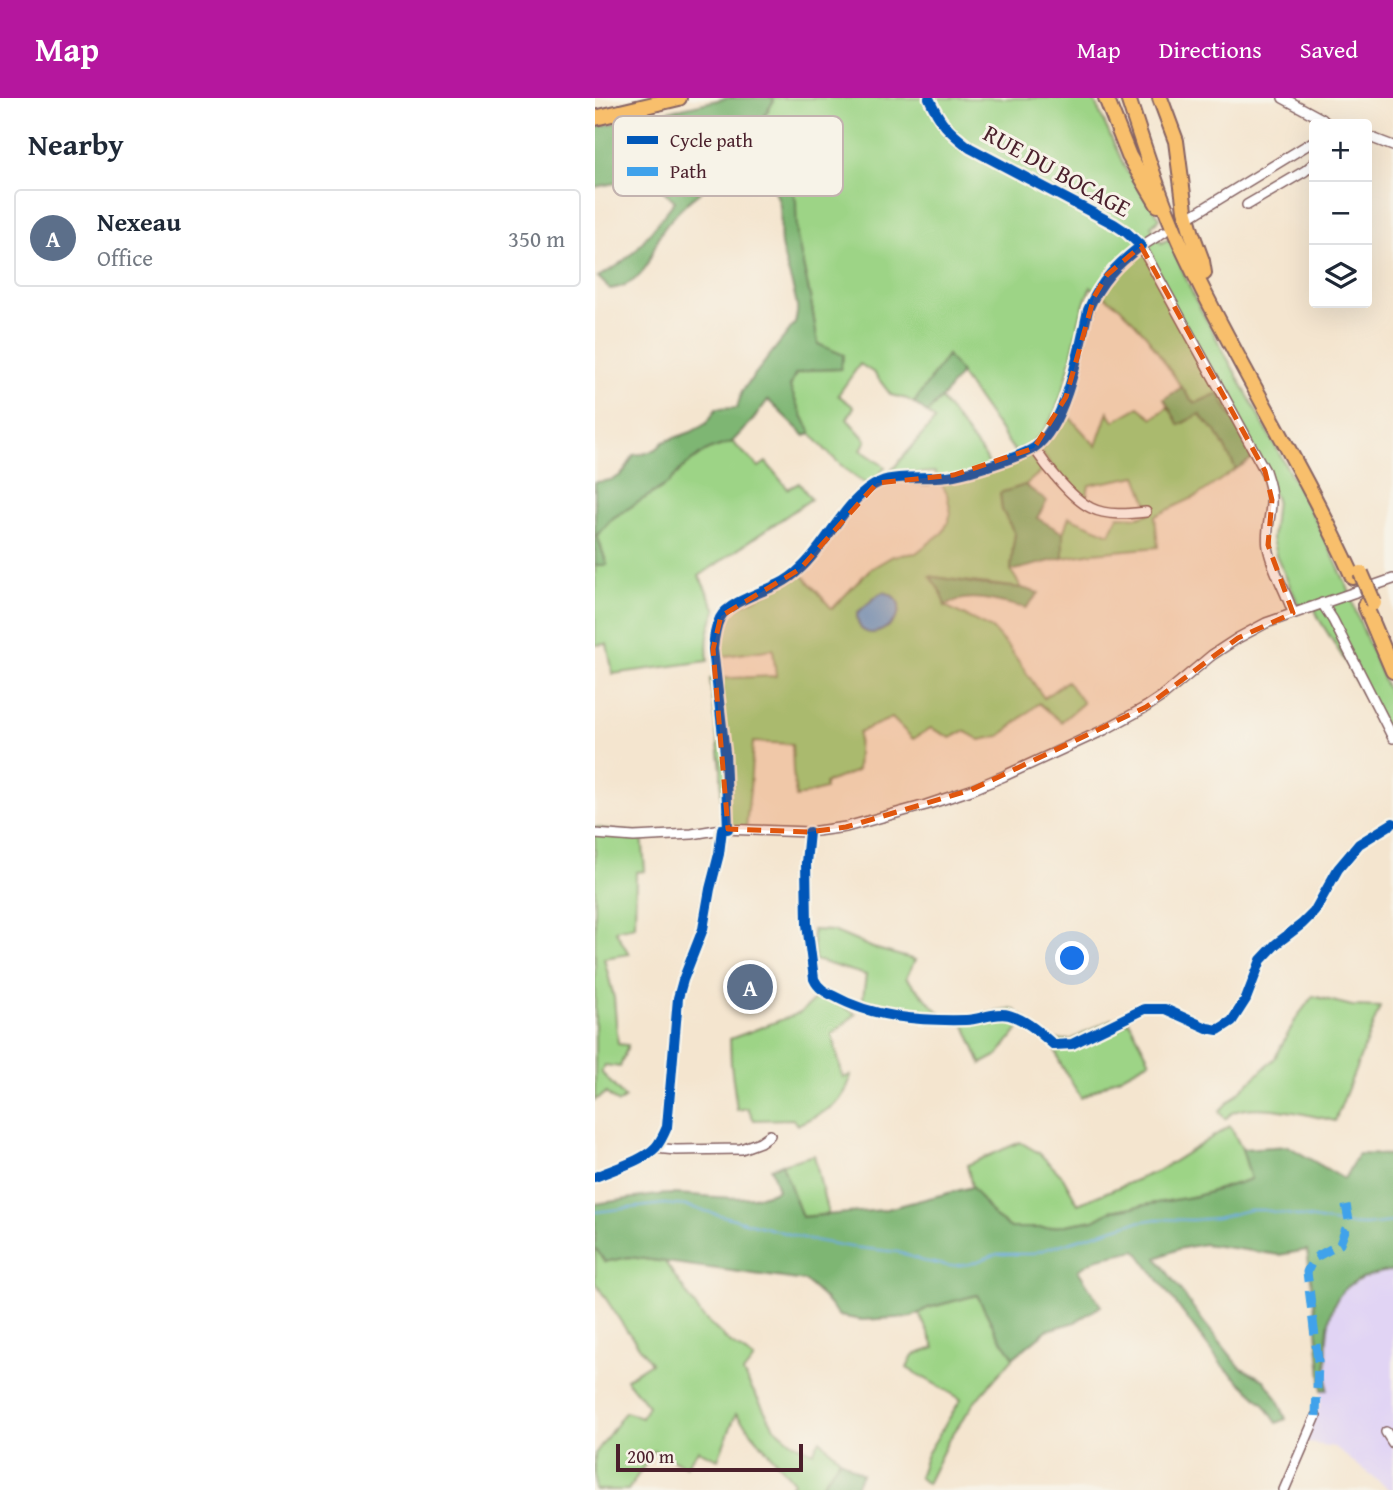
<!DOCTYPE html>
<meta charset="utf-8">
<style>
:root{--surface:#fff;--page:#f6f6f7;--text:#1f2937;--muted:#747a83;--line:#e0e1e3;--accent:#b5179e}
body{margin:0;font-family:"Gentium Book Plus",serif;background:var(--page);color:var(--text)}
.controls{position:absolute;right:21px;top:21px;display:grid;overflow:hidden;border-radius:7px;box-shadow:0 7px 28px #0002}
.controls button{width:63px;height:63px;display:grid;place-items:center;padding:0;border:0;border-bottom:2px solid var(--line);background:var(--surface);color:var(--text);font:35px sans-serif}
.scale{position:absolute;left:21px;bottom:18px;width:187px;box-sizing:border-box;padding-left:7px;border:4px solid #4a1f2b;border-top:0;font-size:19px;line-height:24px;white-space:nowrap;color:#4a1f2b;-webkit-text-stroke:5px #f7f3e8;paint-order:stroke}
.you{position:absolute;left:478px;top:861px;width:24px;height:24px;margin:-18px;border:5px solid #fff;border-radius:50%;background:#1a73e8;box-shadow:0 0 0 10px #1a73e833}
.badge{display:grid;place-items:center;width:46px;height:46px;border-radius:50%;background:var(--accent);color:#fff;font-size:23px;font-weight:700}
.pin{position:absolute;translate:-50% -50%;border:4px solid #fff;box-shadow:0 2px 7px #0006}
.list{margin:0;padding:0;list-style:none}
h2{display:flex;justify-content:space-between;align-items:center;height:91px;margin:0;padding:0 28px;font-size:30px}
h2 small{font-size:23px;font-weight:400;color:var(--muted)}
.list li{display:grid;grid-template-columns:46px 1fr auto;gap:21px;align-items:center;box-sizing:border-box;height:98px;margin:0 14px 14px;padding:0 14px;border:2px solid var(--line);border-radius:7px}
.list b{display:block;font-size:26px;white-space:nowrap}
.list p{margin:0;font-size:23px;white-space:nowrap;color:var(--muted)}
.list em{font-size:23px;font-style:normal;color:var(--muted)}
.icon{flex:none;width:38px;height:38px;fill:none;stroke:currentColor;stroke-width:2;stroke-linecap:round;stroke-linejoin:round}
.map{position:relative;flex:none;width:798px;height:1392px;overflow:hidden}
header{display:flex;align-items:center;gap:42px;box-sizing:border-box;height:98px;padding:0 35px;background:var(--accent);color:#fff}
header strong{font-size:33px}
nav{display:flex;gap:38px;margin-inline-start:auto;font-size:24px}
main{display:flex}
aside{flex:1;background:var(--surface)}
.map>svg:first-child{display:block}
.built{fill:#e1d4f4}
.green{fill:#9dd486;stroke:#747a58;stroke-width:2}
.forest{fill:#7eb673;stroke:#646a4f;stroke-width:2}
.water{fill:#6eace0;stroke:#5c6686;stroke-width:2}
.lines{fill:none;stroke-linecap:round;stroke-linejoin:round}
.stream{stroke:#6eace0;stroke-width:2}
.minor-casing{stroke:#866464;stroke-width:12}
.highway-casing{stroke:#866464;stroke-width:18}
.minor{stroke:#fff;stroke-width:9}
.highway{stroke:#f8bf6c;stroke-width:14}
.highway-bridge-casing{stroke:#866464;stroke-width:18;stroke-linecap:butt}
.highway-bridge{stroke:#f8bf6c;stroke-width:14}
.quiet{stroke:#40a2eb;stroke-width:9;stroke-dasharray:18 9;stroke-linecap:butt}
.cycleway-casing{stroke:#f7f3e8;stroke-width:15}
.cycleway{stroke:#0057b8;stroke-width:10}
.marked{fill:#e0560e;fill-opacity:0.2;stroke:#e0560e;stroke-width:5;stroke-dasharray:14 9;stroke-linejoin:round}
.labels{text-anchor:middle;stroke-width:6;stroke-linejoin:round;paint-order:stroke}
.street-label{font-size:24px;fill:#4a1f2b;stroke:#f7f3e8}
.key{fill:#f7f3e8;stroke:#c3b3af;stroke-width:2}
.key-label{font-size:19px;fill:#4a1f2b}
</style>
<header>
<strong>Map</strong>
<nav><a>Map</a><a>Directions</a><a>Saved</a></nav>
</header>
<main>
<aside>
<h2>Nearby<small></small></h2>
<ul class="list">
<li><span class="badge" style="background:#5c6f8a">A</span><div><b>Nexeau</b><p>Office</p></div><em>350 m</em></li>
</ul>
</aside>
<div class="map">
<svg width="798" height="1392" viewBox="0 0 798 1392">
<rect width="100%" height="100%" fill="#f7f3e8"/>
<filter id="ink" filterUnits="userSpaceOnUse"><feTurbulence type="fractalNoise" baseFrequency=".0143" numOctaves="2"/><feDisplacementMap in="SourceGraphic" scale="14" xChannelSelector="R" yChannelSelector="G"/><feConvolveMatrix kernelMatrix="1 2 1 2 8 2 1 2 1" color-interpolation-filters="sRGB"/></filter>
<filter id="wash" filterUnits="userSpaceOnUse"><feTurbulence type="fractalNoise" baseFrequency=".00686" numOctaves="4" result="noise"/><feDisplacementMap in="SourceGraphic" scale="28" xChannelSelector="R" yChannelSelector="G"/><feGaussianBlur stdDeviation="1.57" result="paint"/><feColorMatrix in="noise" values="0 0 0 0 0 0 0 0 0 0 0 0 0 0 0 0 0 1.4 0 .05"/><feComposite in="paint" operator="in"/></filter>
<g filter="url(#wash)">
<rect width="100%" height="100%" fill="#f4e5cf"/>
<path class="built" d="M798,1172V1392H795L739,1349L706,1344L725,1308L727,1292L732,1291L733,1224L742,1202L751,1189L778,1176Z"/>
<path class="green" d="M178,0H498L531,72L565,120L556,128L566,145L574,141L600,201L725,430L753,490L761,514L798,606V652L752,566L724,521L717,504L704,508L681,457L677,441L681,401L660,359L623,296L601,305L594,300L551,237L525,209L496,189C472,236 479,333 420,354L352,257L319,305L312,301L296,297L279,275L265,266L243,297L259,309L252,321L271,342L266,352L290,369L282,381L273,386C259,382 225,348 216,335C207,321 201,305 195,289L201,276L217,272L245,271L223,246L216,203L202,139L201,122L185,74L165,62L153,45L178,4Z
M346,301L391,360L396,371L434,357L448,372L430,387L405,395L407,412L420,436L418,449L416,473L427,490L336,479L347,496L350,508L397,531L415,551L449,600L472,583L488,605L466,624L444,605L405,638L385,642L369,633L356,640L336,630L318,641L297,620L264,634L262,673L230,685V691L201,699L198,673L197,646L158,644L155,691L151,730L126,729V671L115,581L181,578L178,551L123,559C124,542 124,528 134,514L207,476L237,511L274,472L298,458L321,455L348,434L353,424L356,415L352,396L340,374L299,377L297,372L340,322L332,315Z
M544,309L558,320L573,309L585,327L605,315L609,322L621,333L641,371L602,398L560,418L563,449L498,455L468,460V435L474,419L515,436L523,418L543,419L556,415L542,378L494,387L491,402L465,378L447,356V351L469,313L501,348L513,313L519,323Z
M137,344L164,369L171,364L193,391L204,385L216,401L104,478L121,512C113,531 111,542 113,563L18,576L12,546L0,547V467L12,466L2,437L18,420L74,385L86,371L110,353Z
M0,729L17,733L47,735L50,773L41,774L40,828L20,832L34,856L9,860L19,900L23,946L33,947L25,969L10,967L6,974L30,1000L23,1005L11,995L0,1002Z
M217,832L238,833L278,850L320,862L311,880L348,918L308,916L267,908L271,877L220,862Z
M226,896L261,916L237,936L248,980L256,977C250,1008 228,1014 202,1027L198,1021L159,1022L153,1010L142,1012L136,967L135,941L205,915Z
M718,898L757,908L785,909L740,1023C715,1017 663,1004 639,1014C636,1015 633,1018 630,1021L624,1013L680,960L702,919Z
M418,911L431,921L403,957L386,966L367,920Z
M517,921L524,929L534,923L555,963L486,1000L465,965L457,942H476Z
M635,1028L647,1051L656,1081L602,1098L515,1113L499,1122L453,1130H416L399,1118L386,1103L377,1089L372,1067L425,1044L444,1055L468,1079L483,1106L565,1072Z
M219,1057L233,1116L207,1119L187,1066Z
M0,1149L10,1164L34,1159L70,1164L107,1218L133,1243L159,1261L148,1275L179,1329L197,1344L218,1354L225,1342L245,1361L223,1392H192L199,1384L141,1316L123,1361L103,1352L91,1368L59,1353L33,1392H0V1356L30,1314L47,1320L53,1308L31,1281L56,1265L28,1227L0,1184Z
M382,1197L401,1234L419,1259L381,1302L353,1343L332,1386L324,1379L332,1356L366,1301L312,1270L318,1257L340,1250L324,1215L333,1210Z"/>
<path class="forest" d="M132,0H178V4L153,45L165,62L185,74L195,85L201,103L202,139L216,203L223,246L249,257L245,271L217,272L200,276L195,289L203,309L216,335L210,338L173,302L157,323L137,344L110,353L86,371L74,385L18,420L2,437L12,467H0V384C23,383 29,378 38,357C49,356 62,354 68,344L96,334L112,325L121,311L142,310L147,293L200,225C201,220 203,214 202,209C200,190 191,171 187,152C183,136 188,119 184,104C182,93 171,81 160,77C130,65 81,111 66,135C58,149 55,167 44,178C35,186 27,189 15,191L3,179L22,168L40,153L80,103L57,83H31L0,89L1,29Z
M352,257L366,275L346,301L332,315L319,305Z
M587,289L594,300L601,305L623,295L660,359L641,371L621,333L609,322L605,316L584,327L569,301Z
M430,387L452,403L442,420L468,435V460L416,473L418,449L420,436L407,412L405,395Z
M335,478L383,486L427,490L444,495L431,510C406,505 373,492 350,508L347,496Z
M693,1048L749,1081L763,1056L798,1057V1172C783,1175 763,1179 751,1190C726,1212 732,1261 732,1292H727L721,1219L712,1152L684,1157L609,1146L583,1151L562,1160L610,1226L645,1269L669,1282L682,1300L691,1321L682,1325L669,1306L627,1267L541,1152L503,1160L483,1172L506,1208L480,1224L452,1232L419,1259L401,1234L382,1197L333,1210L317,1219L267,1222L244,1218L228,1199L210,1183L34,1159L10,1164L0,1149V1106C25,1103 51,1097 76,1096C108,1096 154,1107 183,1092L176,1070L187,1066L207,1119L288,1112L377,1089L399,1118L416,1130H453L499,1122L515,1113L602,1098L656,1081L647,1051Z
M245,1361L267,1376L259,1392H223Z"/>
<path class="water" d="M290,494C334,511 262,563 262,515L284,496Z"/>
<g class="lines">
<path class="stream" d="M0,1114L69,1106L92,1108L212,1141L256,1149L303,1154L328,1163L354,1168L375,1166L402,1156H435L536,1125L562,1121L597,1122L622,1120L654,1112H669L747,1126L770,1127L798,1124"/>
</g>
</g>
<g filter="url(#ink)">
<g class="lines">
<defs>
<path id="minor" d="M334,0C345,25 353,33 375,50L519,126L531,134L546,148L670,373C673,382 676,390 676,400C677,416 670,432 673,449C677,472 691,493 698,515
M688,0L727,21L732,26
M772,38L798,48
M652,107L710,73L719,65
M598,117L719,43
M439,350C451,368 476,400 496,410C512,418 534,416 551,414
M727,505L738,522L798,640
M133,731L130,655L118,551C119,539 120,525 128,516C134,507 145,504 154,500C172,491 190,484 205,471C232,448 250,401 283,385C298,377 318,382 335,380C367,377 407,366 436,351C448,345 456,330 462,318C472,297 478,276 484,253C490,231 493,208 505,188C520,163 545,149 569,134
M214,734L211,765L212,826L219,881C223,890 230,894 239,898C278,920 327,923 371,922C384,922 401,913 414,917C432,922 445,935 459,947L477,946L549,911H570L612,930L623,932L637,923L651,901L666,862L681,846L707,826L719,814L743,771L764,746L798,725
M0,736L39,739L97,736L127,731L214,734L251,729L331,707L376,692L409,678L509,632L551,609L569,597L617,557L643,540L671,525L798,481
M60,1050L81,1052L146,1051L165,1044L175,1037
M0,1079C18,1071 48,1063 61,1049C66,1043 69,1036 72,1029L83,900L88,882L108,831L115,791L124,756L127,731
M791,1334L798,1345
M689,1392L721,1318"/>
<path id="highway" d="M511,0L534,58L563,107
M533,0C551,55 568,112 594,164C645,271 709,371 758,479
M565,0L581,43L590,112L597,136L607,163L609,175
M0,20L84,0
M770,507L798,573"/>
</defs>
<use href="#minor" class="minor-casing"/>
<use href="#highway" class="highway-casing"/>
<use href="#minor" class="minor"/>
<use href="#highway" class="highway"/>
<defs>
<path id="highway-bridge" d="M766,475L779,505"/>
</defs>
<use href="#highway-bridge" class="highway-bridge-casing"/>
<use href="#highway-bridge" class="highway-bridge"/>
<path class="quiet" d="M721,1318L723,1263L712,1174L719,1160L745,1146L754,1122L751,1107"/>
<defs>
<path id="cycleway" d="M214,734L211,765L212,826L219,881C223,890 230,894 239,898C278,920 327,923 371,922C384,922 401,913 414,917C432,922 445,935 459,947L477,946L549,911H570L612,930L623,932L637,923L651,901L666,862L681,846L707,826L719,814L743,771L764,746L798,725
M0,1079C18,1071 48,1063 61,1049C66,1043 69,1036 72,1029L83,900L88,882L108,831L115,791L124,756L127,731H133L130,655L118,551C119,540 120,530 125,520C133,504 168,494 184,486C192,482 200,476 206,470C232,447 251,399 285,384C304,376 336,382 359,377C376,374 425,359 439,350C471,328 485,248 493,212C505,184 522,166 546,148L531,134L519,126L375,50C353,33 345,25 334,0"/>
</defs>
<use href="#cycleway" class="cycleway-casing"/>
<use href="#cycleway" class="cycleway"/>
</g>
</g>
<path class="marked" d="M546,148L670,373L677,402L673,447L698,515L643,540L551,609L376,692L251,729L214,734L133,731L118,551L126,518L205,471L282,385L359,377L439,350L471,299L499,199L512,177Z"/>
<g class="labels">
<g class="street-label">
<text transform="translate(462 73) rotate(29)" y="8">RUE DU BOCAGE</text>
</g>
</g>
<rect x="18" y="18" width="230" height="80" rx="10" class="key"/>
<rect x="32" y="38" width="31" height="8" fill="#0057b8"/>
<rect x="32" y="69" width="31" height="9" fill="#40a2eb"/>
<g class="key-label">
<text x="75" y="49">Cycle path</text>
<text x="75" y="80">Path</text>
</g>
</svg>
<div class="controls">
<button>+</button>
<button>−</button>
<button><svg class="icon" aria-label="layers" viewBox="0 0 24 24"><path d="M12 4l9 5-9 5-9-5zM3 14l9 5 9-5"/></svg></button>
</div>
<div class="scale">200 m</div>
<div class="you"></div>
<div class="pin badge" style="left:155px;top:889px;background:#5c6f8a">A</div>
</div>
</main>
